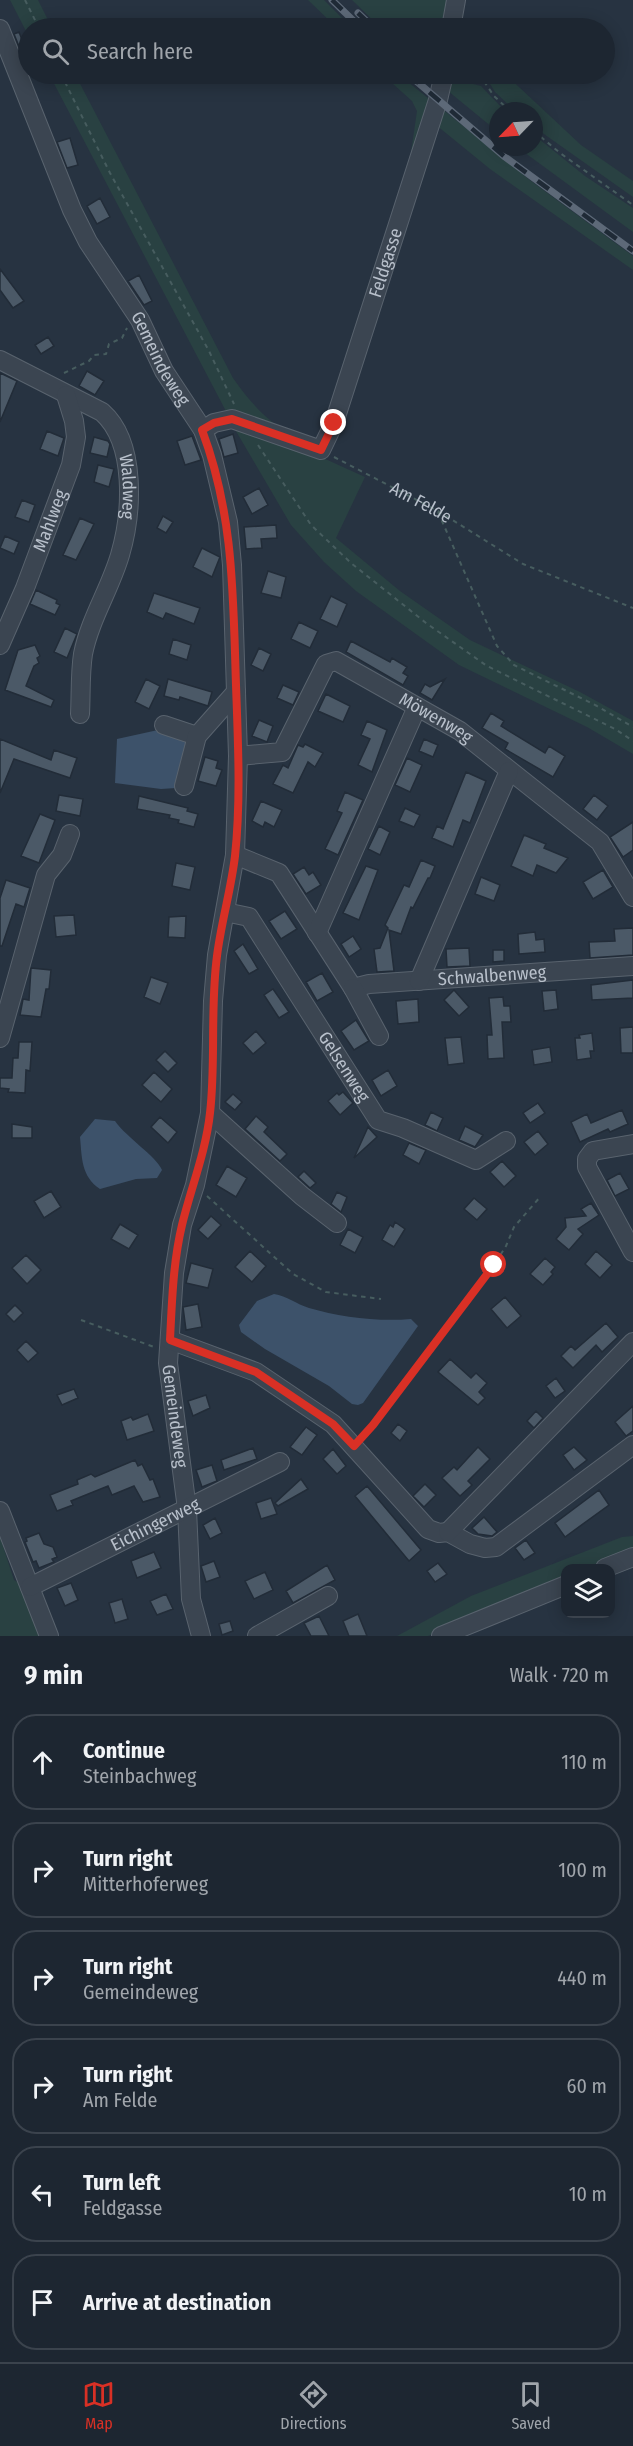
<!DOCTYPE html>
<meta charset="utf-8">
<style>
:root{--surface:#1d2631;--page:#2a323d;--text:#f1f3f6;--muted:#a0a5ab;--line:#3b434d;--accent:#d93025}
body{margin:0;font-family:"Fira Sans Condensed",sans-serif;background:var(--page);color:var(--text)}
.controls{position:absolute;right:18px;bottom:18px;display:grid;overflow:hidden;border-radius:12px;box-shadow:0 3px 15px #0003}
.controls button{width:54px;height:54px;display:grid;place-items:center;padding:0;border:0;border-bottom:2px solid var(--line);background:var(--surface);color:var(--text);font:30px sans-serif}
.compass{position:absolute;left:489px;top:102px;width:54px;height:54px;border-radius:50%;background:var(--surface);box-shadow:0 3px 15px #0003;rotate:245deg}
.stop{position:absolute;width:18px;height:18px;margin:-14px;border:4px solid #d93025;border-radius:50%;background:#fff}
.stop.end{background:#d93025;border-color:#fff;box-shadow:0 2px 6px #0008}
.list{margin:0;padding:0;list-style:none}
h2{display:flex;justify-content:space-between;align-items:center;height:78px;margin:0;padding:0 24px;font-size:26px}
h2 small{font-size:20px;font-weight:400;color:var(--muted)}
.list li{display:grid;grid-template-columns:39px 1fr auto;gap:18px;align-items:center;box-sizing:border-box;height:96px;margin:0 12px 12px;padding:0 12px;border:2px solid var(--line);border-radius:24px}
.list b{display:block;font-size:22px;white-space:nowrap}
.list p{margin:0;font-size:20px;white-space:nowrap;color:var(--muted)}
.list em{font-size:20px;font-style:normal;color:var(--muted)}
.icon{flex:none;width:33px;height:33px;fill:none;stroke:currentColor;stroke-width:2;stroke-linecap:round;stroke-linejoin:round}
.map{position:relative;flex:none;width:633px;height:1636px;overflow:hidden}
.search{position:absolute;background:var(--surface);box-shadow:0 3px 15px #0003;left:18px;right:18px;top:18px;height:66px;display:flex;align-items:center;gap:15px;box-sizing:border-box;padding:0 21px;border-radius:33px;color:var(--muted);font-size:22px}
.sheet{height:726px;background:var(--surface)}
nav{display:flex;justify-content:space-around;align-items:center;box-sizing:border-box;height:84px;border-top:2px solid var(--line);background:var(--surface);font-size:16px;color:var(--muted)}
nav a{display:grid;justify-items:center;gap:3px}
nav .on{color:var(--accent)}
.map>svg:first-child{display:block}
.green{fill:#294142}
.water{fill:#3d526a}
.building{fill:#4b5967;stroke:#222c38;stroke-width:1.5}
.lines{fill:none;stroke-linecap:round;stroke-linejoin:round}
.minor-casing{stroke:#59636e;stroke-width:20}
.path{stroke:#475d5f;stroke-width:2;stroke-dasharray:4.5 4.5;stroke-linecap:butt}
.minor{stroke:#3b4551;stroke-width:18}
.rail-casing{stroke:#5d6978;stroke-width:7}
.rail{stroke:#1f2a36;stroke-width:4.5;stroke-dasharray:14;stroke-linecap:butt}
.route{stroke:#d93025;stroke-width:8}
.labels{text-anchor:middle;stroke-width:6;stroke-linejoin:round;paint-order:stroke}
.street-label{font-size:18px;fill:#b8c0cb;stroke:#1f2a36}
</style>
<div class="map">
<svg width="633" height="1636" viewBox="0 0 633 1636">
<rect width="100%" height="100%" fill="#273341"/>
<path class="green" d="M10,0H38L52,28H28V35Z
M308,0H324L352,28H337Z
M352,0H450L446,28H381Z
M49,74H75L233,378C252,405 266,419 294,438L228,415Z
M382,74H398L433,102L409,166L417,111L412,101Z
M484,74H505L581,145L633,181V197L534,127V111H515L495,92Z
M457,80L481,86L505,111H498V132L448,91V83Z
M441,108L531,181L633,256V270L490,169L436,125Z
M534,135L585,176L633,208V232L517,147H534Z
M233,426L301,448L365,477L336,538L400,591L470,640L580,692L633,721V754L587,727L459,665L356,591L324,562L291,525Z
M633,1536V1549L585,1568H566L565,1577L428,1636H397L471,1596L622,1537Z
M0,1537L14,1580L23,1585L43,1636H0Z"/>
<path class="water" d="M158,730L183,736L191,746L176,788L161,789L115,783L117,739Z
M95,1119L115,1121C127,1138 156,1156 162,1170L157,1178L136,1179L100,1189C81,1176 82,1158 80,1137Z
M274,1294C287,1296 296,1304 309,1308C340,1317 378,1322 411,1319L418,1326L363,1403L358,1405L352,1404L329,1386L265,1349L241,1332L239,1325L257,1301Z"/>
<path class="building" d="M19,32L28,55L24,59L14,34Z
M70,138L78,165L67,168L57,142Z
M100,198L110,217L97,224L87,206Z
M0,269L24,301L13,308L0,290Z
M139,275L152,301L144,305L128,281Z
M48,337L54,346L41,354L35,345Z
M87,371L104,381L95,395L79,386Z
M0,373L17,381L0,422Z
M47,431L64,438L58,456L40,449Z
M233,434L238,453L224,457L219,439Z
M192,436L201,460L185,465L177,441Z
M94,437L108,441L110,444L107,457L90,453Z
M98,465L114,469L109,487L94,482Z
M259,488L268,505L252,514L243,497Z
M22,500L35,505L29,522L15,517Z
M163,516L173,522L166,533L157,528Z
M80,518L94,524L76,560L63,555Z
M276,525L277,538L261,539L262,548L246,549L244,527Z
M5,536L19,542L14,554L0,548Z
M202,548L220,557L212,577L193,567Z
M268,571L286,577L281,598L261,593Z
M36,590L57,600L56,603L60,605L55,615L30,604Z
M154,593L200,608L194,624L166,613L163,619L147,612Z
M331,596L347,604L337,627L320,619Z
M299,622L318,631L310,648L291,639Z
M65,628L77,634L67,658L54,652Z
M173,639L191,645L187,660L169,654Z
M351,641L390,662L392,658L407,667L403,673L408,676L403,685L346,652Z
M35,645L40,656L37,658L39,663L34,666L26,686L54,700L51,707L5,690L18,650Z
M259,648L271,654L263,671L251,665Z
M146,679L160,686L149,709L135,702Z
M168,679L212,692L208,706L180,697L179,700L164,696Z
M445,679L432,700L420,693L425,684L430,687Z
M283,685L299,692L293,705L277,698Z
M326,694L350,706L343,722L318,711Z
M491,713L504,721L501,726L545,753L549,746L565,756L553,777L505,749L508,743L482,728Z
M259,720L273,726L267,742L252,736Z
M367,721L387,730L372,772L358,765L370,739L361,735Z
M0,739L51,760L54,750L77,758L70,778L14,759L0,793Z
M424,739L438,745L433,757L419,751Z
M305,744L323,753L315,767L308,762L293,793L273,784L283,765L288,768L298,745L303,747Z
M205,757L218,761L216,768L222,770L216,786L198,781Z
M407,758L422,765L410,792L395,785Z
M466,772L486,781L470,823L463,820L453,847L432,838L437,826L443,829Z
M345,792L363,800L338,855L325,849L342,813L337,811Z
M59,795L83,799L80,816L56,811Z
M594,795L608,806L597,820L583,809Z
M139,796L188,808L187,811L198,814L194,827L178,823L179,820L169,818L170,815L137,809Z
M261,801L282,810L274,827L265,822L263,827L252,821Z
M405,808L420,815L414,827L399,821Z
M40,814L55,820L39,863L21,856Z
M633,822V850L623,857L610,837Z
M379,826L390,832L380,855L368,849Z
M524,835L546,844L544,848L568,858L556,873L537,865L533,876L511,866Z
M421,860L435,866L430,878H428L413,908L411,907L401,934L389,930L394,971L377,972L374,949L380,948L388,928L385,925L404,885L409,887Z
M176,863L195,867L190,890L172,886Z
M366,866L378,870L359,920L343,913Z
M304,867L309,875L313,872L321,885L306,894L293,874Z
M603,870L613,887L593,899L583,882Z
M481,877L500,885L494,901L475,894Z
M6,880L30,888L24,907L16,904L2,946H0V898Z
M285,911L297,929L281,939L269,921Z
M74,915L76,935L56,937L54,916Z
M186,916L185,938L168,937L169,917Z
M633,928V955L590,958L589,942L615,941L614,929Z
M535,932L536,940L544,939L545,952L519,954L518,934Z
M353,936L361,949L349,957L341,944Z
M243,944L258,969L249,974L234,951Z
M469,948L470,966L447,967L446,949Z
M493,950H504V961L493,962Z
M31,968L51,970L49,989H46L41,1017L20,1015L23,999L29,1000Z
M322,973L333,992L317,1001L306,982Z
M151,977L168,983L160,1004L144,997Z
M633,980V998L592,1000L591,985Z
M273,989L289,1012L279,1018L264,995Z
M454,990L469,1007L459,1016L444,1000Z
M556,990L558,1009L544,1011L542,991Z
M503,997L504,1006H510L511,1022H502L504,1058L488,1059L487,1035H492L489,998Z
M418,999L419,1022L398,1024L396,1001Z
M356,1020L369,1041L354,1050L341,1031Z
M633,1027V1053H621L620,1028Z
M256,1031L266,1043L253,1054L243,1043Z
M592,1033L594,1051H590L591,1058L577,1060L575,1038H580L579,1035Z
M461,1037L464,1063L448,1065L445,1038Z
M19,1042H32L30,1071L26,1070L25,1093L8,1092L9,1089L0,1088V1078H12L13,1058H18Z
M550,1047L552,1062L534,1065L532,1050Z
M165,1051L177,1063L168,1072L156,1060Z
M388,1070L397,1086L381,1096L372,1080Z
M154,1072L172,1089L161,1102L142,1085Z
M343,1092L353,1103L340,1115L328,1101L337,1093L339,1095Z
M233,1094L242,1102L235,1110L225,1102Z
M538,1103L545,1113L530,1123L523,1113Z
M622,1110L628,1124L610,1132L608,1129L580,1142L571,1122L587,1114L591,1123Z
M431,1112L443,1118L437,1131L425,1125Z
M256,1116L268,1127L264,1132L287,1154L280,1161L245,1129Z
M160,1117L177,1132L168,1143L151,1127Z
M12,1124L32,1127V1138H12Z
M465,1126L483,1135L475,1147L459,1140Z
M368,1127L377,1137L354,1158Z
M538,1131L548,1144L535,1155L524,1142Z
M409,1143L426,1150L419,1164L403,1155Z
M502,1161L516,1176L504,1187L490,1172Z
M227,1166L247,1178L236,1197L216,1185Z
M304,1171L316,1183L310,1188L298,1177Z
M620,1173L629,1189L615,1196L607,1180Z
M51,1191L61,1207L44,1218L34,1201Z
M337,1192L347,1197L341,1212L331,1204Z
M474,1198L487,1209L477,1220L464,1209Z
M591,1203L599,1215L578,1229L583,1234L569,1250L556,1239L566,1227L565,1218L586,1216L581,1209Z
M211,1216L221,1225L208,1239L198,1230Z
M395,1222L405,1229L394,1247L382,1240L390,1225L393,1227Z
M120,1224L138,1235L129,1249L111,1239Z
M348,1229L363,1237L355,1253L340,1245Z
M250,1251L266,1266L252,1282L235,1267Z
M596,1251L612,1265L600,1278L585,1264Z
M26,1255L41,1270L27,1284L12,1268Z
M545,1258L555,1267L551,1272L553,1274L543,1285L530,1274Z
M191,1263L213,1269L208,1288L186,1283Z
M505,1297L521,1316L507,1328L491,1309Z
M198,1304L202,1327L186,1330L183,1307Z
M15,1305L23,1313L14,1322L6,1314Z
M606,1323L618,1337L602,1352L596,1345L573,1368L561,1356L571,1346L575,1350Z
M26,1341L38,1353L28,1362L17,1350Z
M450,1359L471,1378L476,1373L487,1383L479,1392L485,1398L478,1405L438,1372Z
M556,1378L565,1391L555,1398L546,1386Z
M74,1389L78,1398L62,1405L57,1395Z
M206,1395L210,1408L193,1416L188,1401Z
M633,1406V1431L626,1436L615,1422Z
M536,1411L543,1418L534,1428L527,1421Z
M148,1414L154,1431L127,1440L121,1421L131,1417L133,1420Z
M398,1424L407,1431L400,1441L391,1433Z
M306,1427L317,1435L302,1455L290,1447Z
M478,1447L490,1459L468,1481L472,1485L460,1496L442,1478L454,1467L457,1470Z
M574,1447L587,1460L574,1470L563,1455Z
M253,1448L257,1459L224,1470L221,1460Z
M333,1449L346,1466L337,1474L323,1459Z
M135,1460L138,1466L142,1464L150,1480L153,1479L160,1497L143,1502L134,1486L112,1495L108,1486L71,1501L73,1505L57,1511L50,1495L78,1484L77,1480L91,1474L95,1477Z
M212,1465L217,1481L202,1487L196,1470Z
M301,1479L308,1489L278,1506L275,1503Z
M425,1484L436,1495L424,1507L413,1496Z
M367,1486L421,1550L409,1561L355,1496Z
M599,1490L609,1505L565,1537L555,1523Z
M271,1498L277,1514L261,1519L256,1503Z
M484,1517L497,1532L492,1536L478,1534L472,1528Z
M215,1518L222,1533L210,1539L203,1525Z
M39,1533L44,1544L53,1547L57,1557L52,1559L54,1562L39,1568L36,1561L33,1562L25,1542L27,1541L26,1538Z
M526,1540L535,1553L524,1560L515,1548Z
M154,1552L161,1568L137,1578L131,1561Z
M214,1561L220,1577L206,1582L201,1566Z
M438,1563L447,1574L435,1582L427,1571Z
M327,1565L335,1580L293,1603L286,1591Z
M265,1572L273,1590L254,1599L245,1581Z
M71,1583L78,1600L65,1606L57,1588Z
M166,1594L173,1609L157,1615L150,1601Z
M122,1599L128,1619L115,1623L109,1603Z
M358,1614L367,1636H349L343,1621Z
M319,1616L329,1636H311L304,1623Z
M230,1621L233,1631L222,1635L219,1624Z"/>
<g class="lines">
<defs>
<g id="minor">
<path d="M451,28L456,0"/>
<path id="s2" d="M0,29L72,210L88,242L140,320L164,371L203,430L212,455L228,522L232,565L238,756L235,855L217,955L213,1001L210,1113L195,1185L182,1225L174,1273L168,1363L187,1509L191,1599L201,1636"/>
<path id="s3" d="M0,360L102,412C137,443 132,514 120,555C110,589 90,619 83,654C80,673 81,695 80,714"/>
<path id="s4" d="M203,430L214,423L232,419L321,450L334,423L438,100L444,74"/>
<path id="s5" d="M0,645L25,588L71,465L76,437L74,421L66,395"/>
<path d="M164,725L197,736"/>
<path id="s6" d="M238,756L282,752L326,664L336,661L460,731L600,842L633,897"/>
<path d="M184,786L197,736L236,692"/>
<path id="s7" d="M235,855L279,873L353,988L369,984L633,966"/>
<path id="s8" d="M225,912L249,917L378,1120L403,1128L476,1160L506,1141"/>
<path d="M317,933L417,707"/>
<path d="M419,981L509,771"/>
<path d="M353,988L379,1036"/>
<path d="M0,1038L46,875L62,855L70,834"/>
<path d="M210,1113L302,1196L337,1223"/>
<path d="M633,1144L593,1151L587,1159V1167L633,1252"/>
<path d="M170,1340L256,1372L333,1424L428,1529L439,1533L448,1532L470,1544L485,1548L496,1547L633,1445"/>
<path d="M0,1511L49,1636"/>
<path d="M448,1532L633,1342"/>
<path d="M605,1568L633,1557"/>
<path id="s9" d="M30,1587L280,1462"/>
<path d="M257,1636L328,1596"/>
<path d="M441,1636L566,1585"/>
</g>
</defs>
<use href="#minor" class="minor-casing"/>
<g class="path">
<path d="M25,0L39,28"/>
<path d="M61,74L110,173L209,351L234,404"/>
<path d="M479,74L494,96L510,111"/>
<path d="M458,78L481,79"/>
<path d="M534,131L560,153L633,205"/>
<path d="M64,373L89,361L94,355L106,354L109,344L122,338L127,328"/>
<path d="M258,445L311,525L351,563L426,623L487,666L615,729L633,741"/>
<path id="s1" d="M334,457L438,511L523,564L633,608"/>
<path d="M438,512L497,646L514,665L597,706L633,727"/>
<path d="M207,1196L293,1274L326,1292L381,1299"/>
<path d="M81,1320L154,1347"/>
<path d="M365,1434L494,1265L506,1246L514,1227L541,1196"/>
</g>
<use href="#minor" class="minor"/>
<defs>
<path id="rail" d="M332,0L361,28
M358,13L374,28
M408,74L505,157L633,251"/>
</defs>
<use href="#rail" class="rail-casing"/>
<use href="#rail" class="rail"/>
</g>
<g class="lines">
<path class="route" d="M334,423L321,450L232,419L214,423L202,430C234,515 233,596 236,685C238,742 241,800 235,856C231,890 221,923 217,956C210,1008 216,1061 210,1113C206,1151 191,1188 182,1225C173,1263 172,1301 170,1340L256,1372L333,1424L354,1446L373,1425L494,1265"/>
</g>
<g class="labels">
<g class="street-label">
<text dy="6" stroke="none"><textPath href="#s4" startOffset="324">Feldgasse</textPath></text>
<text dy="6" stroke="none"><textPath href="#s2" startOffset="368">Gemeindeweg</textPath></text>
<text dy="6" stroke="none"><textPath href="#s3" startOffset="196">Waldweg</textPath></text>
<text dy="6" stroke="none"><textPath href="#s1" startOffset="98">Am Felde</textPath></text>
<text dy="6" stroke="none"><textPath href="#s5" startOffset="134">Mahlweg</textPath></text>
<text dy="6" stroke="none"><textPath href="#s6" startOffset="268">Möwenweg</textPath></text>
<text dy="6" stroke="none"><textPath href="#s7" startOffset="324">Schwalbenweg</textPath></text>
<text dy="6" stroke="none"><textPath href="#s8" startOffset="202">Gelsenweg</textPath></text>
<text dy="6" stroke="none"><textPath href="#s2" startOffset="1448">Gemeindeweg</textPath></text>
<text dy="6" stroke="none"><textPath href="#s9" startOffset="140">Eichingerweg</textPath></text>
</g>
</g>
</svg>
<div class="controls">
<button><svg class="icon" aria-label="layers" viewBox="0 0 24 24"><path d="M12 4l9 5-9 5-9-5zM3 14l9 5 9-5"/></svg></button>
</div>
<svg class="compass" viewBox="-18 -18 36 36"><path d="M0-13l5 13h-10z" fill="#e53935"/><path d="M0 13l5-13h-10z" fill="#a0a5ab"/></svg>
<div class="stop" style="left:494px;top:1265px"></div>
<div class="stop end" style="left:334px;top:423px"></div>
<div class="search"><svg class="icon" aria-label="search" viewBox="0 0 24 24"><circle cx="10" cy="10" r="6"/><path d="M15 15l6 6"/></svg>Search here</div>
</div>
<section class="sheet">
<h2>9 min<small>Walk · 720 m</small></h2>
<ul class="list">
<li><svg class="icon" aria-label="ahead" viewBox="0 0 24 24"><path d="M12 20V5M6 11l6-6 6 6"/></svg><div><b>Continue</b><p>Steinbachweg</p></div><em>110 m</em></li>
<li><svg class="icon" aria-label="right" viewBox="0 0 24 24"><path d="M7 20v-9h11M14 6l5 5-5 5"/></svg><div><b>Turn right</b><p>Mitterhoferweg</p></div><em>100 m</em></li>
<li><svg class="icon" aria-label="right" viewBox="0 0 24 24"><path d="M7 20v-9h11M14 6l5 5-5 5"/></svg><div><b>Turn right</b><p>Gemeindeweg</p></div><em>440 m</em></li>
<li><svg class="icon" aria-label="right" viewBox="0 0 24 24"><path d="M7 20v-9h11M14 6l5 5-5 5"/></svg><div><b>Turn right</b><p>Am Felde</p></div><em>60 m</em></li>
<li><svg class="icon" aria-label="left" viewBox="0 0 24 24"><path d="M17 20v-9H6M10 6l-5 5 5 5"/></svg><div><b>Turn left</b><p>Feldgasse</p></div><em>10 m</em></li>
<li><svg class="icon" aria-label="arrive" viewBox="0 0 24 24"><path d="M6 21V4h12l-3 4 3 4H6"/></svg><div><b>Arrive at destination</b></div></li>
</ul>
</section>
<nav>
<a class="on"><svg class="icon" aria-label="map" viewBox="0 0 24 24"><path d="M3 6l6-2 6 2 6-2v14l-6 2-6-2-6 2zM9 4v14M15 6v14"/></svg>Map</a>
<a><svg class="icon" aria-label="directions" viewBox="0 0 24 24"><path d="M12 3l9 9-9 9-9-9zM9 14v-3h6M13 9l2 2-2 2"/></svg>Directions</a>
<a><svg class="icon" aria-label="saved" viewBox="0 0 24 24"><path d="M7 4h10v16l-5-4-5 4z"/></svg>Saved</a>
</nav>
